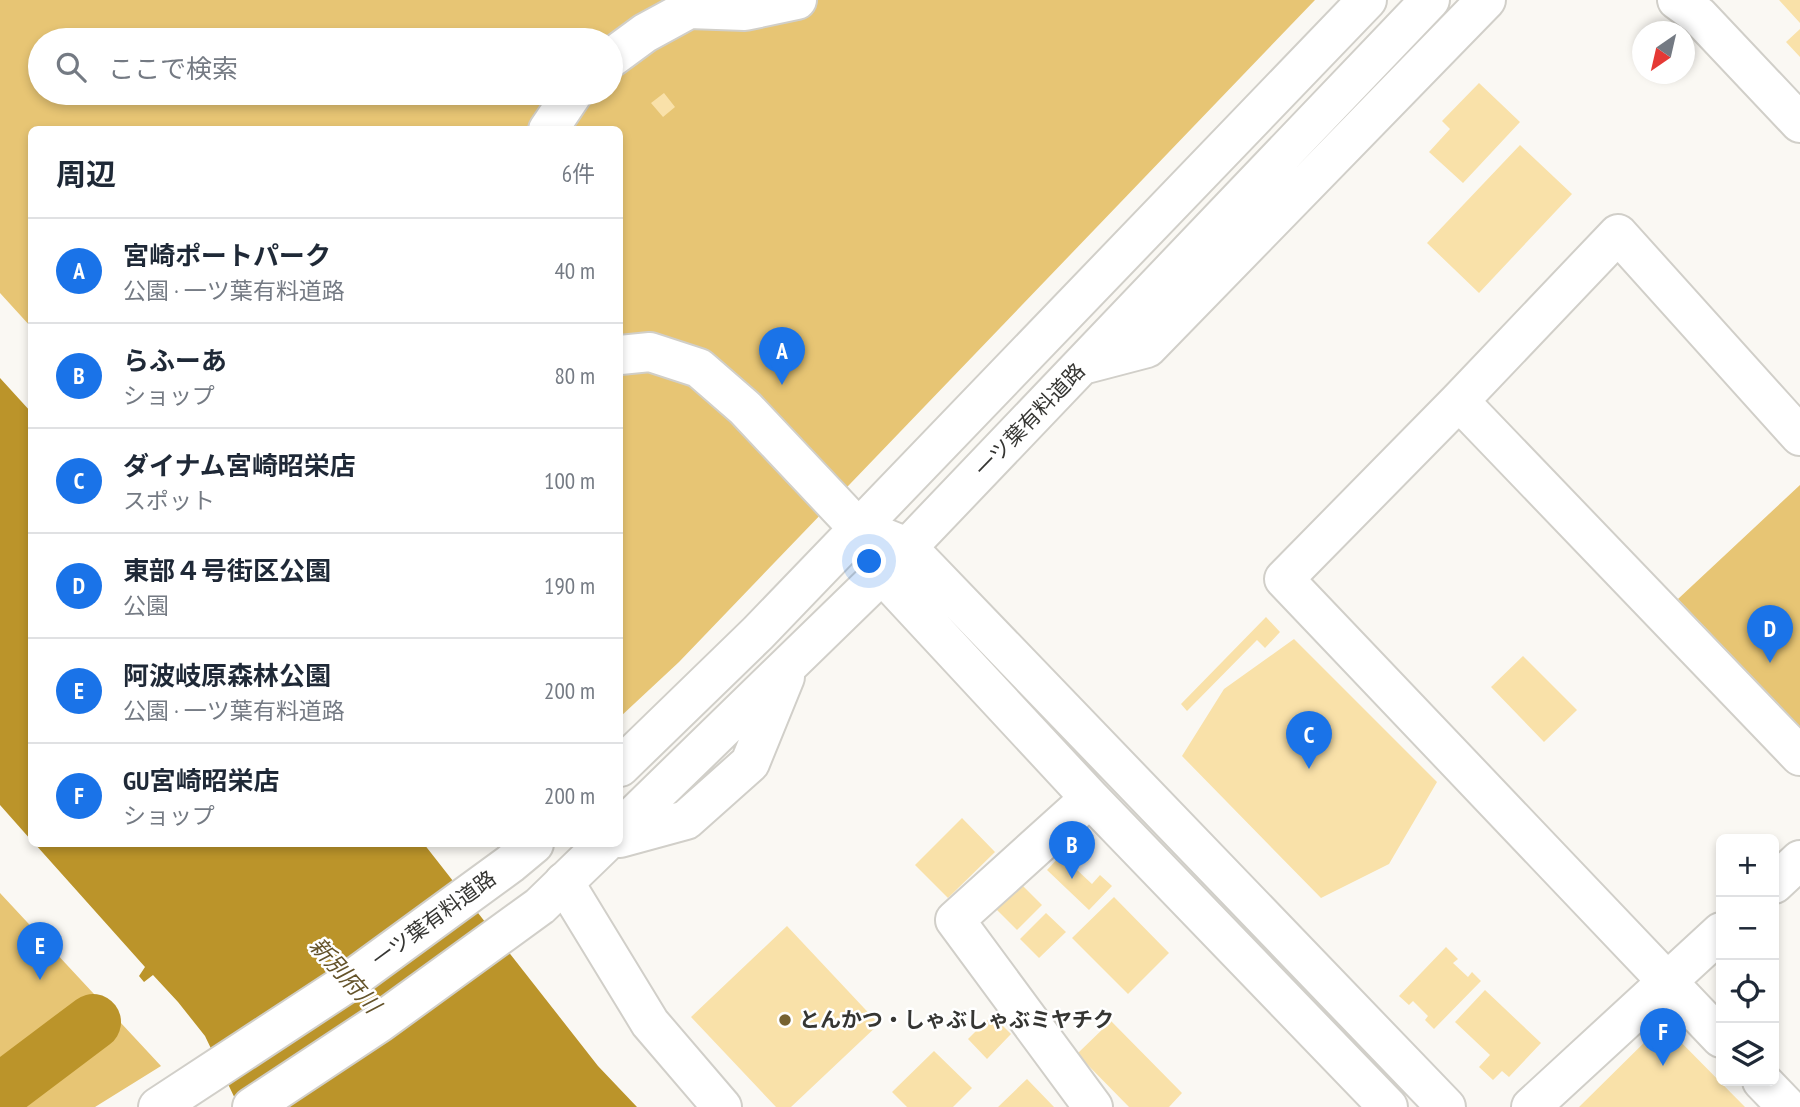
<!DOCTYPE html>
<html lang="ja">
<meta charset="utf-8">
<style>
:root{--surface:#fff;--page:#f2f2f3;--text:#1f2937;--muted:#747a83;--line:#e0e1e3;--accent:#1a73e8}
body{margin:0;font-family:"PT Sans Narrow","Noto Sans JP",sans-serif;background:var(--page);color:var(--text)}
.controls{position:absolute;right:21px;bottom:21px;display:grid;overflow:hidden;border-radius:10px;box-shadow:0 4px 10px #0003}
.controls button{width:63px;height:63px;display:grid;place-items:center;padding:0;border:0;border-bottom:2px solid var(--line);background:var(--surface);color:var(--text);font:35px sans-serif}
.compass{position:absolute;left:1632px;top:21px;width:63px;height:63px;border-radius:50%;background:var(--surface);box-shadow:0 4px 10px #0003;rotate:214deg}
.you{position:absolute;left:870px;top:562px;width:24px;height:24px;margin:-18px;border:5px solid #fff;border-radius:50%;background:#1a73e8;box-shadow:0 0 0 10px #1a73e833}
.badge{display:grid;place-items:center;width:46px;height:46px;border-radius:50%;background:var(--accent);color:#fff;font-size:23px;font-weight:700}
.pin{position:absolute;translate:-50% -58px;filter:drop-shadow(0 2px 4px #0008)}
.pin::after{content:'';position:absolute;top:37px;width:24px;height:21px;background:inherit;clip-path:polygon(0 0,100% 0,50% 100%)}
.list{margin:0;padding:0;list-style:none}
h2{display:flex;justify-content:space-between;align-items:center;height:91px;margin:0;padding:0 28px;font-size:30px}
h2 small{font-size:23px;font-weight:400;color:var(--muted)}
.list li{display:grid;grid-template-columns:46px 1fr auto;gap:21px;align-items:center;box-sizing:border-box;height:105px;padding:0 28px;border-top:2px solid var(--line)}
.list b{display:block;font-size:26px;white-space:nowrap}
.list p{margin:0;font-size:23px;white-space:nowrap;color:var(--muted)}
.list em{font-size:23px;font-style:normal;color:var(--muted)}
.icon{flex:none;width:38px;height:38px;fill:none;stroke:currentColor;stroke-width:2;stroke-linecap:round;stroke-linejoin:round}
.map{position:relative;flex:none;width:1800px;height:1107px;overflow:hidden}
.search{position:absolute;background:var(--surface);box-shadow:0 4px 10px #0003;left:28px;top:28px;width:595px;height:77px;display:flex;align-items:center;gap:18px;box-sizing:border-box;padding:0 24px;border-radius:38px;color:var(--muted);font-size:26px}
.panel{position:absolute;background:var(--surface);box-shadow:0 4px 10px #0003;left:28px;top:126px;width:595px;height:721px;border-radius:10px}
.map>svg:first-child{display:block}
.green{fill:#e7c574;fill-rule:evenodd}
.water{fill:#bb942a}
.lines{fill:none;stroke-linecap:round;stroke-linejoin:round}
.river{stroke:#bb942a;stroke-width:56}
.building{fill:#f9e1a9}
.minor-casing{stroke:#d1cfc9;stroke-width:42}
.major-casing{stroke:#d1cfc9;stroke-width:42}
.minor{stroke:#fff;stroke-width:38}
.major{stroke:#fff;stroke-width:38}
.poi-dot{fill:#766231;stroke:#fff;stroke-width:2.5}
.labels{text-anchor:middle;stroke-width:5;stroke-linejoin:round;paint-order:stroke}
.street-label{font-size:21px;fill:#363633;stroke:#fff}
.poi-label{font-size:21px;font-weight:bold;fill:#363633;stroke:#fff;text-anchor:start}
.water-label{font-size:23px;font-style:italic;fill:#64532a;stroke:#fff}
</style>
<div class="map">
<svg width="1800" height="1107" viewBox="0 0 1800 1107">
<rect width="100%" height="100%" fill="#faf8f3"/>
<path class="green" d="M0,0H1315L679,662L620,717V130H32L31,327L0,293ZM40,40H611V93H40Z
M1800,485V727L1678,599Z
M0,893L161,1066L95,1107H0Z"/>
<path class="water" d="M0,378L31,412V840L0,805Z
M35,844H424L598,1066L637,1107H239L205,1036L178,1002L153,975L144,982L139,976L145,967Z"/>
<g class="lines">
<path class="river" d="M0,1092L93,1022"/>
</g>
<path class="building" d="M1779,0H1800V23Z
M1800,29V57L1786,42Z
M1479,83L1520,122L1463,183L1429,152L1450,129L1442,121Z
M664,93L675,107L663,117L651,103Z
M1520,145L1572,194L1479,293L1427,243Z
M1266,617L1280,632L1265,648L1257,640L1187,711L1181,704Z
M1294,639L1437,782L1389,864L1321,898L1182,756L1224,689Z
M1523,656L1577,710L1544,742L1491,687Z
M962,818L995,852L948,898L915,865Z
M1061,855L1092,884L1100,875L1112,886L1089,910L1047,870Z
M1021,884L1042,905L1017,930L996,909Z
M1114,897L1169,953L1128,994L1072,938Z
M1046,913L1066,932L1039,958L1020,939Z
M787,926L879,1024L791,1107H776L691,1017Z
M1446,947L1458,959L1453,963L1468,977L1472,972L1481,981L1434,1029L1425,1020L1428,1016L1413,1001L1409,1005L1399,996Z
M1485,990L1541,1043L1509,1077L1502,1071L1493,1080L1479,1067L1490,1055L1455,1022Z
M992,1015L1011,1034L987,1059L968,1039Z
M1111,1021L1182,1093L1169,1107H1129L1077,1054Z
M1663,1024L1745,1107H1579Z
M934,1051L972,1088L953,1107H907L892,1092Z
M1027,1079L1054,1107H998Z"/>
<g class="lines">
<defs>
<path id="minor" d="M1677,0L1699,16L1800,123
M611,58L645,33L689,9L745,11L797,0
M548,130L573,93
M620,355L650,352L699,368L745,408L858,528L882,574L1090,798L1388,1107
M1459,401L1800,756
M877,535L907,547L1446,1107
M1090,798L955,920L1093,1107
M564,882L650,1023L722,1107
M1774,884L1800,860
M1721,1038L1284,579L1459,401L1618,234L1800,436
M1762,1081L1787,1107
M1531,1107L1721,932"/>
<path id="major" d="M1082,365L1147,348L1486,0
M620,767L758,633L1367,0
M620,829L882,574L1430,0
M620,838L686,820L750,763L785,677
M158,1107L347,983L510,864L534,844
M252,1107L379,1023L540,906L604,844"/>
</defs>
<use href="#minor" class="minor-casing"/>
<use href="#major" class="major-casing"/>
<use href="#minor" class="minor"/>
<use href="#major" class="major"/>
</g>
<circle class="poi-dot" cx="785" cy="1020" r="7"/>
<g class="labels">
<g class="street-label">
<text transform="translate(1030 420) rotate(-46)" y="7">一ツ葉有料道路</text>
<text transform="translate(434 919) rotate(-36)" y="7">一ツ葉有料道路</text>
</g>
<g class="poi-label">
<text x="799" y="1027">とんかつ・しゃぶしゃぶミヤチク</text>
</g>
<g class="water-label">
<text transform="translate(345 975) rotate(48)" y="8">新別府川</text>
</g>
</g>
</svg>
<div class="controls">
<button>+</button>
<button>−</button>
<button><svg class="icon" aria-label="locate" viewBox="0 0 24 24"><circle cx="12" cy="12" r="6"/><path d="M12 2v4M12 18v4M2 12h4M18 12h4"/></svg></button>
<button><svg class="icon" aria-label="layers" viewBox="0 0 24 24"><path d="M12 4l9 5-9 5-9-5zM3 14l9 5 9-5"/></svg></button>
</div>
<svg class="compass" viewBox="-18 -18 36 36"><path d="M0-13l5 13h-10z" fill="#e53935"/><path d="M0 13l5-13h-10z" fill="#747a83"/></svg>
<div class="you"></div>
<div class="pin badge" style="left:782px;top:385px">A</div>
<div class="pin badge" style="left:1072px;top:879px">B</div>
<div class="pin badge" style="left:1309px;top:769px">C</div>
<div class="pin badge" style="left:1770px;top:663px">D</div>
<div class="pin badge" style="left:40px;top:980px">E</div>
<div class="pin badge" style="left:1663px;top:1066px">F</div>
<div class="search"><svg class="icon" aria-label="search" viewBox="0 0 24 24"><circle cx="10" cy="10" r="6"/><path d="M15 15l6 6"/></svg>ここで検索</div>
<section class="panel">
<h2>周辺<small>6件</small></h2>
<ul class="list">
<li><span class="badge">A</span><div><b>宮崎ポートパーク</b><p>公園 · 一ツ葉有料道路</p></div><em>40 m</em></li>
<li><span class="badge">B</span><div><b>らふーあ</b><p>ショップ</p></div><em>80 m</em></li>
<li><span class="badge">C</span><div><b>ダイナム宮崎昭栄店</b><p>スポット</p></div><em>100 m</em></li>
<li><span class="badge">D</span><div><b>東部４号街区公園</b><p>公園</p></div><em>190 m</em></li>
<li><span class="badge">E</span><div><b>阿波岐原森林公園</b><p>公園 · 一ツ葉有料道路</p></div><em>200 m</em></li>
<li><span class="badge">F</span><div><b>GU宮崎昭栄店</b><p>ショップ</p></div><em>200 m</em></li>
</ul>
</section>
</div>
